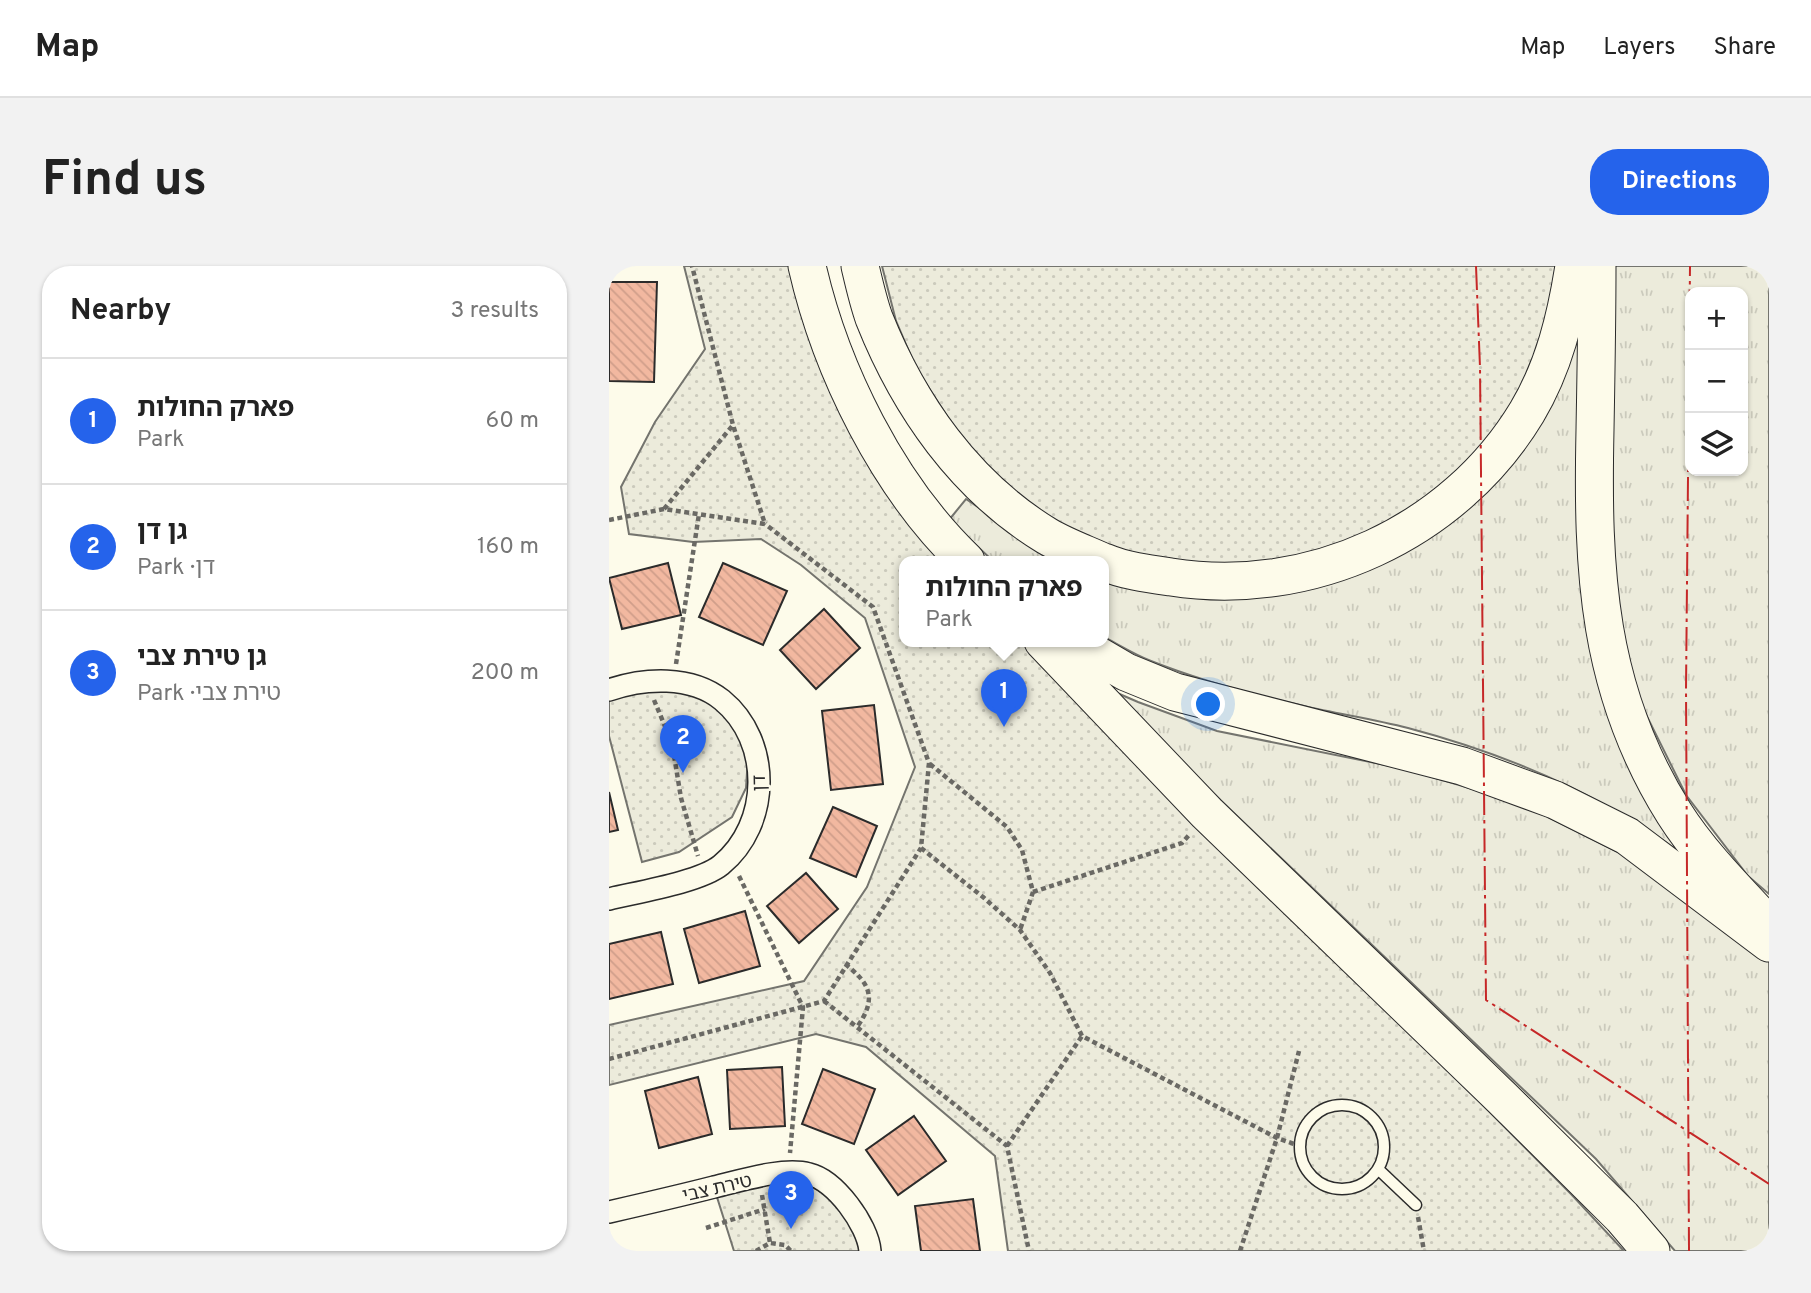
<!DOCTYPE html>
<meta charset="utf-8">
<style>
:root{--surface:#fff;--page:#f2f2f2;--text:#222;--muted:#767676;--line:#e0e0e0;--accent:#2563eb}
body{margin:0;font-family:Overpass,"Noto Sans Hebrew",sans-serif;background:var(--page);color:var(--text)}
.controls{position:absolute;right:21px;top:21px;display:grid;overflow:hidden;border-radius:14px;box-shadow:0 2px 5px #0004}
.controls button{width:63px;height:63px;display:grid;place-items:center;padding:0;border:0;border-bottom:2px solid var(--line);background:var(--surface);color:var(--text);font:35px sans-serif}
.you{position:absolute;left:600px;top:439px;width:24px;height:24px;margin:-18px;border:5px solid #fff;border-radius:50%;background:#1a73e8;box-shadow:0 0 0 10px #1a73e833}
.badge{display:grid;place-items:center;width:46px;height:46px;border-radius:50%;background:var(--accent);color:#fff;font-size:23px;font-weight:700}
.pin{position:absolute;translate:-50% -58px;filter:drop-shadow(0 2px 4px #0008)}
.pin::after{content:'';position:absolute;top:37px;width:24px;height:21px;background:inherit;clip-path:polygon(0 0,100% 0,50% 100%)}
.popup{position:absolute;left:290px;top:290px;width:210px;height:91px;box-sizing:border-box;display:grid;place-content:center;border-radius:14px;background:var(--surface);filter:drop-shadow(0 2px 5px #0005);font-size:23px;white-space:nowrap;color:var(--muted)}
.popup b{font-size:26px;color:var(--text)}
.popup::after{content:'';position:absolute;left:50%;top:100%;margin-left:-14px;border:14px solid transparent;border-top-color:var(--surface)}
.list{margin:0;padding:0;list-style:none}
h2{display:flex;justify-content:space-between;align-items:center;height:91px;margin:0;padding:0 28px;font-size:30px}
h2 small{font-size:23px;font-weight:400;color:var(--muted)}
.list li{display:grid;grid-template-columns:46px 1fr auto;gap:21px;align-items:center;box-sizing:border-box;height:126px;padding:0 28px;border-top:2px solid var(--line)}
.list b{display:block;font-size:26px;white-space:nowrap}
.list p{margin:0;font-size:23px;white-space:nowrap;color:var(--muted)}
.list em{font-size:23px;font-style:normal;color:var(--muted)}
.icon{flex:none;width:38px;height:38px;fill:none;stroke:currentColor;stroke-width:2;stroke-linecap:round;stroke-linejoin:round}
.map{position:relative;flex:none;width:1160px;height:985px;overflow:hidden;border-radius:28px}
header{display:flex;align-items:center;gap:42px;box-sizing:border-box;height:98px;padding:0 35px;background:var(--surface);border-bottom:2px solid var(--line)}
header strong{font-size:33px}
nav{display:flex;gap:38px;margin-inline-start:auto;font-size:24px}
.intro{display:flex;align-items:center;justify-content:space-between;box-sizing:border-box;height:168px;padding:0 42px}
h1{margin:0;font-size:49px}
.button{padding:18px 32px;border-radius:28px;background:var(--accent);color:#fff;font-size:24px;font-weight:700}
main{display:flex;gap:42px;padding:0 42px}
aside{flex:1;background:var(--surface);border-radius:28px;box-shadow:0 2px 5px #0004}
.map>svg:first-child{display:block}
.grass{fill:url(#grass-tufts);stroke:#74746e;stroke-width:2;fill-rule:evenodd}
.park{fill:url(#park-dots);stroke:#74746e;stroke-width:2}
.building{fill:url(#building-back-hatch);stroke:#2b2b2b;stroke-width:2}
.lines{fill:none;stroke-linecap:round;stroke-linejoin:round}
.lane-casing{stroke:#2b2b2b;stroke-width:13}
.street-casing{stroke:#2b2b2b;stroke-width:24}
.highway-casing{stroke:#2b2b2b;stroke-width:39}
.path{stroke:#6a6964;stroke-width:4.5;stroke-dasharray:5 3.5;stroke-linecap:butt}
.lane{stroke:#fdfbea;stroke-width:10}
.street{stroke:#fdfbea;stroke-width:21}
.highway{stroke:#fdfbea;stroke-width:37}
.power{stroke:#c62828;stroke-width:2;stroke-dasharray:24 5 3.5 5;stroke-linecap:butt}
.labels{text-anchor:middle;stroke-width:5;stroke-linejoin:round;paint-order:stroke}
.street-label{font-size:19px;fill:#2b2b2b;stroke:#fdfbea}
</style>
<header>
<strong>Map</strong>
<nav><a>Map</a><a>Layers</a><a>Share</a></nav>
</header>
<div class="intro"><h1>Find us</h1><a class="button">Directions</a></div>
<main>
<aside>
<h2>Nearby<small>3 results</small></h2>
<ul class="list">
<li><span class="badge">1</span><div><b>פארק החולות</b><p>Park</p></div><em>60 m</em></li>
<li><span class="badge">2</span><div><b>גן דן</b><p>Park · דן</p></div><em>160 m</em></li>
<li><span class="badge">3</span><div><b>גן טירת צבי</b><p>Park · טירת צבי</p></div><em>200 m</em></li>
</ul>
</aside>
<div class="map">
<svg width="1160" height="985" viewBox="0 0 1160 985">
<defs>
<pattern id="grass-tufts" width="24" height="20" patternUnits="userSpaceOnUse" patternTransform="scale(1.75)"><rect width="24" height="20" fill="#ecebdb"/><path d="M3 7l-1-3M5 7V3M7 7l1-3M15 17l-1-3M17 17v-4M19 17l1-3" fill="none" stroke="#cbcabc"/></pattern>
<pattern id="park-dots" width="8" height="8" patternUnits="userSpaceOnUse" patternTransform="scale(1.75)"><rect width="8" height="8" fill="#ecebdb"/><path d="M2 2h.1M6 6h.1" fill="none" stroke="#cbcabc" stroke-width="1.8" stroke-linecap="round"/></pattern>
<pattern id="building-back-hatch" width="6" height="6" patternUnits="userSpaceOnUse" patternTransform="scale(1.75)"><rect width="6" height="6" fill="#f2b8a0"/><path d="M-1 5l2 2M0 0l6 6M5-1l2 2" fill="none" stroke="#d09e8a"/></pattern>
</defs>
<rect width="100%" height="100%" fill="#fdfbea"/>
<path class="grass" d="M1006,0H1160V628L1139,610L1077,529L1009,392L1004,282L1003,135ZM1081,26H1134V205H1081Z
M962,69L975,71L968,257L973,329L1072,587C990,527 897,488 799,462C764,453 729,448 695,440C645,429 590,414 542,395C526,389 510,379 495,371V312Z
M357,233L400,262L456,295H384L340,254Z
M499,423L529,436L608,465L796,503L911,537L1017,590L1160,693V985H1066L987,893L558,483Z"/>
<path class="park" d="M75,0H187L340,295H295V375H414L962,928L1015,985H399L386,890L257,781L207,768L0,819V759L195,715L258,621L306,501L256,352L192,299L152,273L84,276L20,268L12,221L46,156L96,83Z
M273,0H961L958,45L865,211L700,306L495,296L374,206L307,102L287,55Z
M43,423L80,424L111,443L131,467L139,491L137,522L123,551L70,586L33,596L0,470V434Z
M167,916C177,916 190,915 199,919C222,928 253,959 251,985H125L107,928Z"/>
<path class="building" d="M0,16H48L45,116L0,115Z
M59,297L72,349L13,363L0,312Z
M114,297L178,325L154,379L90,351Z
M215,343L251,382L207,423L171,384Z
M265,439L274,518L222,524L213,445Z
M0,526L9,564L0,566Z
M224,541L268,560L247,611L201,592Z
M197,607L229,643L190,677L158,640Z
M136,645L151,700L90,717L75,663Z
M52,666L64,718L0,733V678Z
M173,801L176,860L121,863L118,804Z
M214,803L266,823L245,878L193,858Z
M89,811L103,868L50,882L36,825Z
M305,850L337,895L289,929L257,884Z
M364,933L371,985H312L306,940Z"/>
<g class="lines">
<defs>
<path id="lane" d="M691 881a42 42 0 1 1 84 0a42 42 0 1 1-84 0Z
M769,903L807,939"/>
<path id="street" d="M0,424C35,412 82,409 113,434C163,475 162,558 112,599C91,616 29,626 0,633
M0,946C35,938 70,930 105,921C131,915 174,901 200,908C226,914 259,959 261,985"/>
<path id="highway" d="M198,0C222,105 279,220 357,295
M251,0C255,17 259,35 265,52C300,140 356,220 438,270C455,280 474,287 492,295
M988,0C988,55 987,109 986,164C983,304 988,424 1065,547C1089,585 1122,619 1153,652
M495,296C516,305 540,308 562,311C701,333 845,267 918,146C945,101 957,51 965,0
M434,375L598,547L893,832L1013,951L1042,985
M464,375L517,406L566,426L853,500L946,534L1018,570L1160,677"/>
</defs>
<use href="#lane" class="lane-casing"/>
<use href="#street" class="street-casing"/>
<use href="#highway" class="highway-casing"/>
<path class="path" d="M55,243L124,159
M0,254L55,243L156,258L124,159L83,0
M67,398L90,248
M45,434L63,477L72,532L89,590
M321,498L398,561L413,584L424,626L411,664
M312,582L374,631L411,664L441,707L473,770L668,872L691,880
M130,610L194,741L181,887
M424,626L573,577L580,569
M236,698C262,718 268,733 248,761
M215,735L398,880L420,985
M0,793L215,735L312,582L320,497L264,341L156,258
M398,880L473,770
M153,929L161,977
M809,951L815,985
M97,962L156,943
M147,985L161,977L176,979L182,985
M631,985L668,872L690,785"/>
<use href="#lane" class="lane"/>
<use href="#street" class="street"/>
<use href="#highway" class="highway"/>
<path class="power" d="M867,0L871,101L877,734L1160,918
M1080,985L1077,423L1081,0"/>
</g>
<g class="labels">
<g class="street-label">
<text transform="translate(149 517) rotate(-91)" y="7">דן</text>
<text transform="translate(108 921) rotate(-13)" y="7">טירת צבי</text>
</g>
</g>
</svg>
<div class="controls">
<button>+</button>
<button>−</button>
<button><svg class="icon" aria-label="layers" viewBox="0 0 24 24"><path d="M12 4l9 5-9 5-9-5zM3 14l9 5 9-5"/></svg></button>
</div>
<div class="you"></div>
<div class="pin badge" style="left:395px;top:461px">1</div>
<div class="popup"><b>פארק החולות</b>Park</div>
<div class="pin badge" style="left:74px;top:507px">2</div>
<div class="pin badge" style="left:182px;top:963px">3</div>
</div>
</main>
